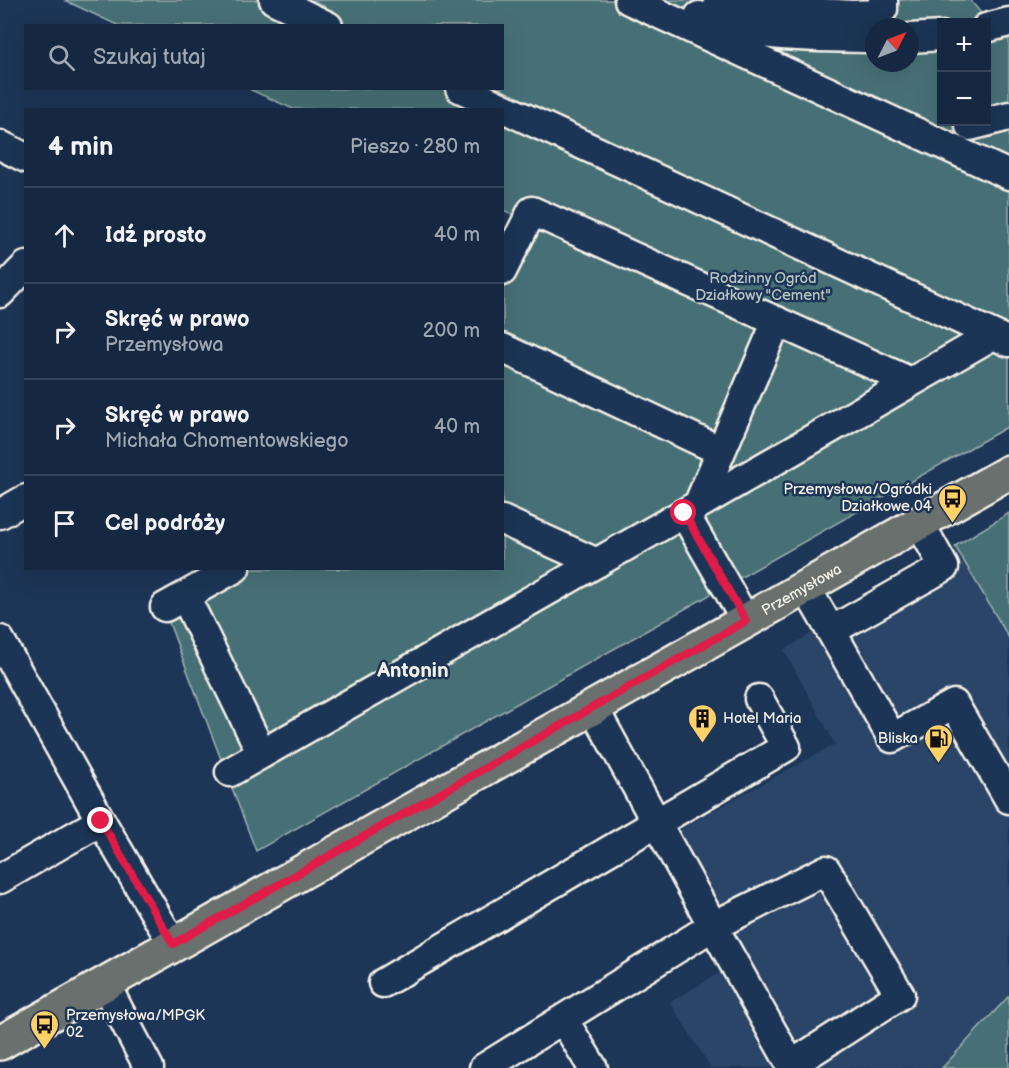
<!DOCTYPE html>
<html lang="pl">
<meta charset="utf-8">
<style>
:root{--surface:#162841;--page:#23344c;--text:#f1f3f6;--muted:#9ea6b1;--line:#35445a}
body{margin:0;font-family:"Balsamiq Sans",sans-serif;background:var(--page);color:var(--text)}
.controls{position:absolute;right:18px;top:18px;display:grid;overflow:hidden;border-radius:0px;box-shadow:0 6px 24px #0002}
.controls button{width:54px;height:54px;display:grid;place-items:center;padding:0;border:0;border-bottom:2px solid var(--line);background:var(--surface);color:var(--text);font:30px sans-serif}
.compass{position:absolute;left:865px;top:18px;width:54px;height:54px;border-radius:50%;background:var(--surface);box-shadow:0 6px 24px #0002;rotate:48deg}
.stop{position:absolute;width:18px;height:18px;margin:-14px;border:4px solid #e11d48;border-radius:50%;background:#fff}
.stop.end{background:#e11d48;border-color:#fff;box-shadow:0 2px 6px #0008}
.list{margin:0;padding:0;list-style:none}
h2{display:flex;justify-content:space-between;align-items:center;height:78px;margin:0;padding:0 24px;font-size:26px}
h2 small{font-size:20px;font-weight:400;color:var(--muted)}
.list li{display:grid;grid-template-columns:39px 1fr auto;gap:18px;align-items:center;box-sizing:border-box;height:96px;padding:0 24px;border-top:2px solid var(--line)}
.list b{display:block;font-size:22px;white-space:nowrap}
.list p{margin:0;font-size:20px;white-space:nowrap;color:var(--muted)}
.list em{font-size:20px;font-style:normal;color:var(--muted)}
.icon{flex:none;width:33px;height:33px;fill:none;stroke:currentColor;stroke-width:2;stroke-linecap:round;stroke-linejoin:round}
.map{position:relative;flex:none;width:1009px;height:1068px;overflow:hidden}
.search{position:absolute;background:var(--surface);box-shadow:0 6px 24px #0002;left:24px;top:24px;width:480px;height:66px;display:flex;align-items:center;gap:15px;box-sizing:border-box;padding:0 21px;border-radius:0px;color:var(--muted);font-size:22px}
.panel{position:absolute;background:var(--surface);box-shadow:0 6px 24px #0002;left:24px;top:108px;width:480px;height:462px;border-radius:0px}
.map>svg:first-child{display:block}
.built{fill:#2c4467}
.green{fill:#477076;stroke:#9eb0af;stroke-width:1.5;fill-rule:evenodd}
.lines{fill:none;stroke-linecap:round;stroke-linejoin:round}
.minor-casing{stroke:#f4f1e8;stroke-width:33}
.major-casing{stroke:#f4f1e8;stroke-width:38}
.minor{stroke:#1d3557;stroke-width:28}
.major{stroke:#6a706d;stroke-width:33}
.route{stroke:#e11d48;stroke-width:8}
.labels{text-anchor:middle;stroke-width:5;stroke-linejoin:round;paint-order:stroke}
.park-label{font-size:15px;fill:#b7c4c0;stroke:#1d3557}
.poi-label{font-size:15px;fill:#f4f1e8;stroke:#1d3557;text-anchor:end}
.street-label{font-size:15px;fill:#f4f1e8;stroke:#1d3557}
.district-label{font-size:21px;font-weight:bold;fill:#f4f1e8;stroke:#1d3557}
</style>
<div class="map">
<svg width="1009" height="1068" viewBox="0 0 1009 1068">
<rect width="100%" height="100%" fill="#1d3557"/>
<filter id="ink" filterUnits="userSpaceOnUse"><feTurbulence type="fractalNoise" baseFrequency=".0167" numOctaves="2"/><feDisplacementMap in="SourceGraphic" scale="12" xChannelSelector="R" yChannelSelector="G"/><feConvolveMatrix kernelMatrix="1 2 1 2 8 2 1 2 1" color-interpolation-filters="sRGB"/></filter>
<g filter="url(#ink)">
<path class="built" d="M955,546L1009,638V996L943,1068H711L670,1002L728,968L656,842L835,744L784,650Z"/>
<path class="green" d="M64,0H970L987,20L1009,15V426L256,851L166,615L251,569L502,568L503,278L528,222L503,210L502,110L293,109L249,89L502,88V26L117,25ZM942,22H986V122H942ZM874,27H910V63H874Z
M1009,513V638L955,546Z
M1009,996V1068H942Z"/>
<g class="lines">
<defs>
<path id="minor" d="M274,0L328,26
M629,0L1009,175
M718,0L734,7L852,15L876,14L883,9V0
M699,16C750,39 819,37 874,38
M986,28L1009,22
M910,38L942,36
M460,88L1009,342
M970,126L1009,116
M0,145L26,158
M502,271L532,211L911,382
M0,293L26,266
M502,348L721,451
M698,505L777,321
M0,514L26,499
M502,520L597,563
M805,586L831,631L944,567L919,522
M185,596L262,754
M165,607L235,568
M746,621L684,513L993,335
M831,631L892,738L954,704L1009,799
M0,640L101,821L173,944
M230,772L684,513
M826,870L900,995L791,1065L713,926Z
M0,879L101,821
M383,983L786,747L759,699
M105,984L149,1068
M563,1019L593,1068
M484,1068L713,926L593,707"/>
<g id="major">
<path id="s1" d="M0,1043L1009,472"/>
</g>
</defs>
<use href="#minor" class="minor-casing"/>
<use href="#major" class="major-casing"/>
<use href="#minor" class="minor"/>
<use href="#major" class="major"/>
</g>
</g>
<g class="lines" filter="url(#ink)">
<path class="route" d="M101,821L173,944L746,621L684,513"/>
</g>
<defs>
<symbol id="bus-pin" viewBox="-11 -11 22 30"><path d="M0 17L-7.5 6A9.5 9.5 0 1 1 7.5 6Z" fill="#ffd166" stroke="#1d3557"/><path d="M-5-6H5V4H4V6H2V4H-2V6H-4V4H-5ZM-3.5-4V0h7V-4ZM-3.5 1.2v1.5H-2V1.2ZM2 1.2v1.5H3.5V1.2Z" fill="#111"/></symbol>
<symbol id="building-pin" viewBox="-11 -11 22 30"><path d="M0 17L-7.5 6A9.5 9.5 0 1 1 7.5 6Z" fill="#ffd166" stroke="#1d3557"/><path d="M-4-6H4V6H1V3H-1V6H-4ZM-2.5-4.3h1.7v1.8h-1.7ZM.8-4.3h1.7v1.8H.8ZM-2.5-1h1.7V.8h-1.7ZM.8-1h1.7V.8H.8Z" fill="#111"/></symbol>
<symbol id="fuel-pin" viewBox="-11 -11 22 30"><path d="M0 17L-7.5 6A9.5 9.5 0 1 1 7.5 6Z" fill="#ffd166" stroke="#1d3557"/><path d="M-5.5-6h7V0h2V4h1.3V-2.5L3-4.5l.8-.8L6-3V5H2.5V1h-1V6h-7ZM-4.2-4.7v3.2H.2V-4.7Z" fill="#111"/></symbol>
</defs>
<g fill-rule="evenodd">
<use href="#bus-pin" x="936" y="482" width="33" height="45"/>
<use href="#building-pin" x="686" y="702" width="33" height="45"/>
<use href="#fuel-pin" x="922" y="722" width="33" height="45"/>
<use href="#bus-pin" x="28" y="1008" width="33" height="45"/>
</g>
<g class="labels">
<g class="park-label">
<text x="763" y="283">Rodzinny Ogród<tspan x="763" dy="17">Działkowy "Cement"</tspan></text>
</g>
<g class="poi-label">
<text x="932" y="494">Przemysłowa/Ogródki<tspan x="932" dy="17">Działkowe 04</tspan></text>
<text x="723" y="723" text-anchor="start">Hotel Maria</text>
<text x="918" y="743">Bliska</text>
<text x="66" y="1020" text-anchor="start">Przemysłowa/MPGK<tspan x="66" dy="17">02</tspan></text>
</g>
<g class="street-label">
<text dy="5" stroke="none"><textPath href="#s1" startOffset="921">Przemysłowa</textPath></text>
</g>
<g class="district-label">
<text x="413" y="677">Antonin</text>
</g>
</g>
</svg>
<div class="controls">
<button>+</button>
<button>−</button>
</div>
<svg class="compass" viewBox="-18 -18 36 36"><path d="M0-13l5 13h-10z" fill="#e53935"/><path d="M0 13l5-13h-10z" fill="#9ea6b1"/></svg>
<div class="stop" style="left:684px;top:513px"></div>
<div class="stop end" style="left:101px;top:821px"></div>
<div class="search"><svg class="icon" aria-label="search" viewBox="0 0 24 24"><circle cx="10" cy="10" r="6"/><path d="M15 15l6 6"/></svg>Szukaj tutaj</div>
<section class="panel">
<h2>4 min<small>Pieszo · 280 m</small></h2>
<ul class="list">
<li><svg class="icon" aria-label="ahead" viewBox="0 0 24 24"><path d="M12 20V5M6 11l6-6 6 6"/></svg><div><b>Idź prosto</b></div><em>40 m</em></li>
<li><svg class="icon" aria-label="right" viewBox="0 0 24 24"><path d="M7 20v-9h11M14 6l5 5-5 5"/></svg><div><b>Skręć w prawo</b><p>Przemysłowa</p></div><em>200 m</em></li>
<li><svg class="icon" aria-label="right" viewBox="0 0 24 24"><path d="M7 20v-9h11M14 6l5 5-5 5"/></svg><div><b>Skręć w prawo</b><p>Michała Chomentowskiego</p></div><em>40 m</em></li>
<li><svg class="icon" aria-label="arrive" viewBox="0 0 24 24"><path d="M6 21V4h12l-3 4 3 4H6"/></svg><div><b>Cel podróży</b></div></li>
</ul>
</section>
</div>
